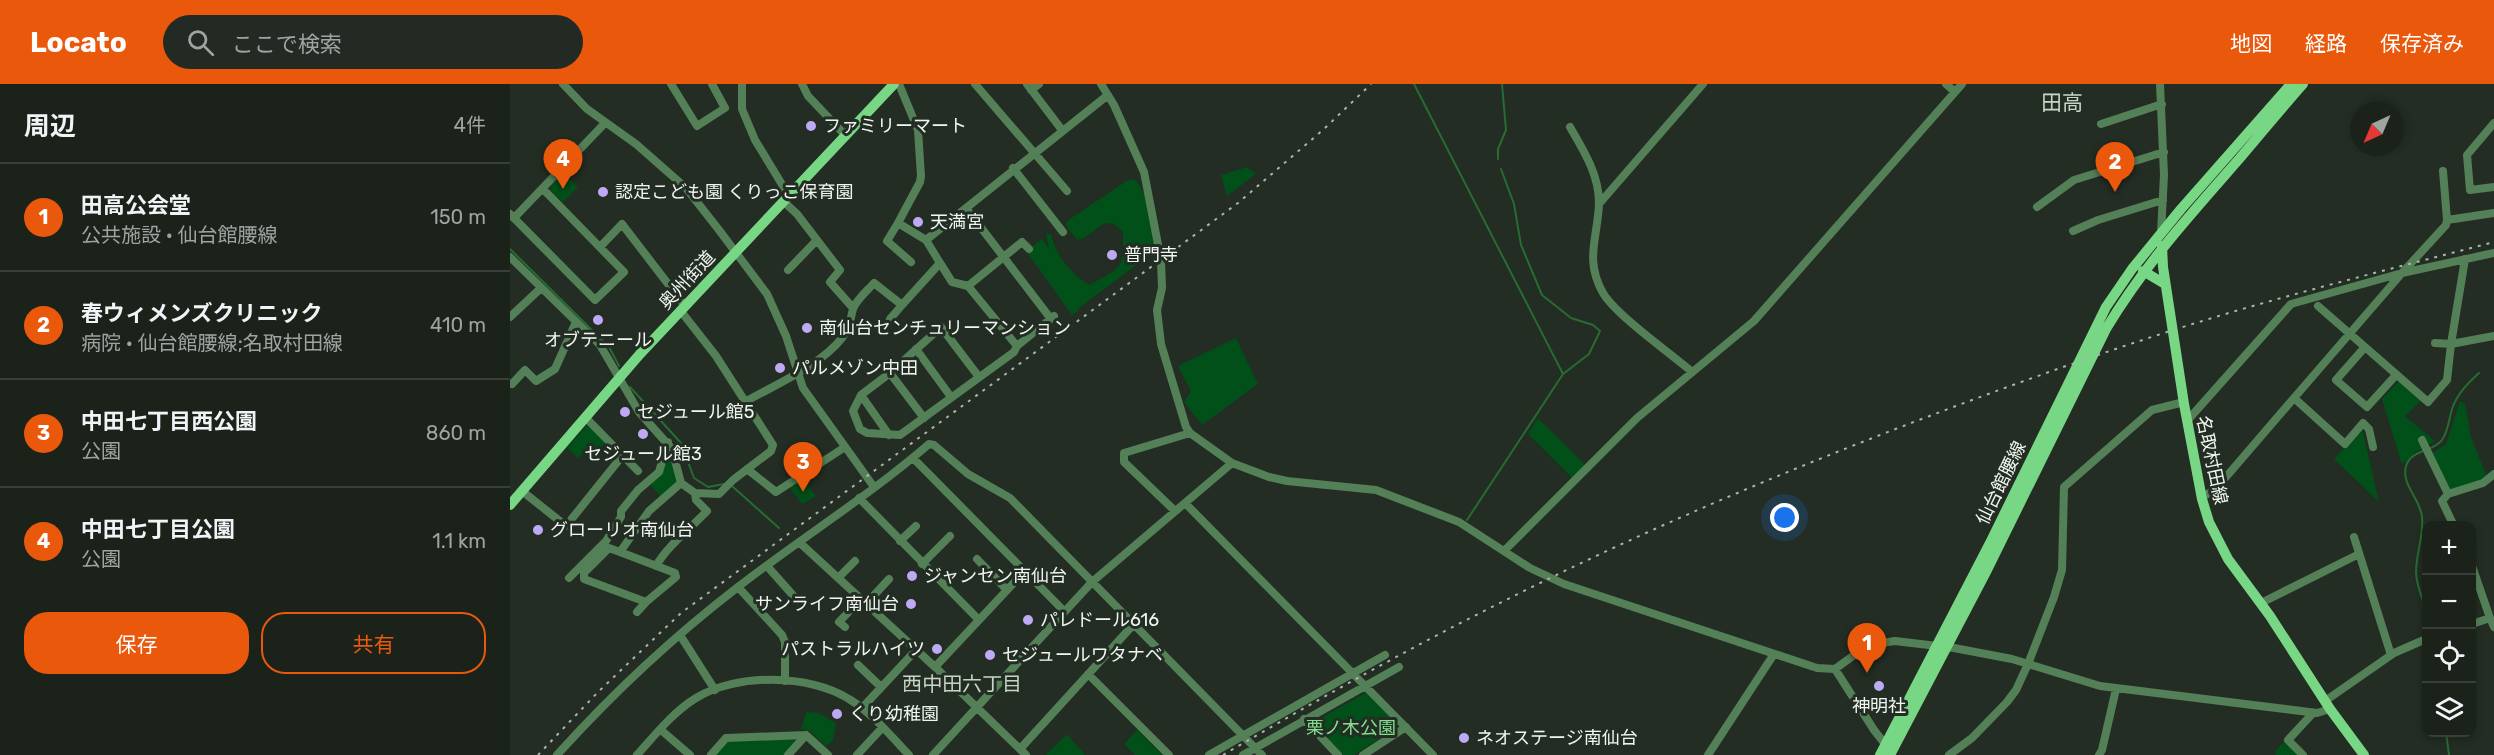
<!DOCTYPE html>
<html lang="ja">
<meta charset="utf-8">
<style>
:root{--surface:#1a221a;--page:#232a23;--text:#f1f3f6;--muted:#9fa4a2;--line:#383f39;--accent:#ea580c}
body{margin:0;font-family:Rubik,"Noto Sans JP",sans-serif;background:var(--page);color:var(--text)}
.controls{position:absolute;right:18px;bottom:18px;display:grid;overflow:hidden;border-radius:12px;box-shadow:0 3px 9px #0003}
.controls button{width:54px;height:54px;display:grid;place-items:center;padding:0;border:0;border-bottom:2px solid var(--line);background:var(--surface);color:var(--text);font:30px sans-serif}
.compass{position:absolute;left:1840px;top:18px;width:54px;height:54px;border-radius:50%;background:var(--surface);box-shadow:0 3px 9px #0003;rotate:224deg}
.you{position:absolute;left:1275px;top:434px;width:21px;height:21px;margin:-15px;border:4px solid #fff;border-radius:50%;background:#1a73e8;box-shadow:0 0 0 9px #1a73e833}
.badge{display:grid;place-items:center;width:39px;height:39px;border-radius:50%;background:var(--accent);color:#fff;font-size:20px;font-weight:700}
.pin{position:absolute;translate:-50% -50px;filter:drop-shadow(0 2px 3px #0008)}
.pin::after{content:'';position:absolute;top:32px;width:21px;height:18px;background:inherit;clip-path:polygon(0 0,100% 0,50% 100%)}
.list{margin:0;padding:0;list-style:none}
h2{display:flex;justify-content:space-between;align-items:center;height:78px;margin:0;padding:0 24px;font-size:26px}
h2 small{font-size:20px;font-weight:400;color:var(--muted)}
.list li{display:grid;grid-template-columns:39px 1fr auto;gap:18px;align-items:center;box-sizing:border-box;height:108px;padding:0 24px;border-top:2px solid var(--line)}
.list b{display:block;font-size:22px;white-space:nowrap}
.list p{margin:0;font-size:20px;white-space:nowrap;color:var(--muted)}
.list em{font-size:20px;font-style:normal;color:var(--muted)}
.actions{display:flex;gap:12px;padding:18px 24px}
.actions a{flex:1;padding:14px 0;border:2px solid var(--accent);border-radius:24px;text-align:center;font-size:21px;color:var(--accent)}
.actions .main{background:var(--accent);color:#fff}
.icon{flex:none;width:33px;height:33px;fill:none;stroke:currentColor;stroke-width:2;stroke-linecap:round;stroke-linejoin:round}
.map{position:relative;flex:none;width:1984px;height:671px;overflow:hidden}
header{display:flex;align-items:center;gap:36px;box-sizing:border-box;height:84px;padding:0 30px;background:var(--accent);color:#fff}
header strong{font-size:28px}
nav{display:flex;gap:33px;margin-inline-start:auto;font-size:21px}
.search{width:420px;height:54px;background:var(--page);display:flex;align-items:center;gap:15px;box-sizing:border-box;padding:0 21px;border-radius:33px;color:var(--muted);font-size:22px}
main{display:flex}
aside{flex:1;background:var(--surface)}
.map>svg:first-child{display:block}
.green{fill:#014f19}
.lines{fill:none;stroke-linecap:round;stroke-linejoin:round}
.stream{stroke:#266c33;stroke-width:2}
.minor{stroke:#548058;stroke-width:8}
.major{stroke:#77d784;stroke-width:10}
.rail{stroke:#acb4ad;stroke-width:2;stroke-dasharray:3 6;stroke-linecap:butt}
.poi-dot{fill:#bea9f4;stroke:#232d23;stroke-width:2}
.labels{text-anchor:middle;stroke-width:6;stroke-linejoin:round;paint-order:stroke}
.poi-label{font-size:18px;fill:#eff6f0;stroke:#232d23;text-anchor:start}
.street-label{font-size:18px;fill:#eff6f0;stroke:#232d23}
.park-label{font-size:18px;fill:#83df8f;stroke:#232d23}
.neighbourhood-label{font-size:20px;fill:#c7d4c8;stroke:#232d23}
.quarter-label{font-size:21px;fill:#c7d4c8;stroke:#232d23}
</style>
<header>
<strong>Locato</strong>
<div class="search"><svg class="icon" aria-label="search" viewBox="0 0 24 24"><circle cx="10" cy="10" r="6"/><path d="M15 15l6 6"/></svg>ここで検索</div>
<nav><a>地図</a><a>経路</a><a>保存済み</a></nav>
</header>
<main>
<aside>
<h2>周辺<small>4件</small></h2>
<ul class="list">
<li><span class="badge">1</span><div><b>田高公会堂</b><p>公共施設 · 仙台館腰線</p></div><em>150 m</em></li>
<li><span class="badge">2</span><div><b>春ウィメンズクリニック</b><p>病院 · 仙台館腰線;名取村田線</p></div><em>410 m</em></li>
<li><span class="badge">3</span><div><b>中田七丁目西公園</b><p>公園</p></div><em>860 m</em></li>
<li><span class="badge">4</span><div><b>中田七丁目公園</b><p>公園</p></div><em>1.1 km</em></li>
</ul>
<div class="actions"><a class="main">保存</a><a>共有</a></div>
</aside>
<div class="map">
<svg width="1984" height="671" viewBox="0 0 1984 671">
<rect width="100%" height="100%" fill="#232d23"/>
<path class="green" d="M737,83L746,90L717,112L711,91Z
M53,89L68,103L53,118L41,107V101Z
M623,95C637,101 642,146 646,161L645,167L569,224V226L562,231L516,167L532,155L539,165L536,150H541C545,170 561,191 580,201C613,181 613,187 613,148L604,140L595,139L574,154L567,156L556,142L557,137L618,96Z
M726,254L748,300L692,341L674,318L681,307L668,282Z
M1889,297L1911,317L1895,332L1925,357L1904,369L1894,379L1891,378L1872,315Z
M1950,317L1955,320L1961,353L1977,393L1971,397L1939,407L1921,370L1936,360Z
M1028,334L1075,381L1062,394L1018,350Z
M78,340L96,358L86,368L79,362L68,374L57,364Z
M1852,344L1869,418L1824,375Z
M160,365L169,397L151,413L140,400Z
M293,395L306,412L292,420L280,404Z
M857,608L888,640V643L844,671H833L803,640L804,638Z
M296,628L309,629L326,639L323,656L316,662L298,646L291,645Z
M627,646L652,671H625L614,660Z
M557,650L575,671H536Z
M1777,654L1790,671H1766L1764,669Z
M283,655L285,660L274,671H206L218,657Z"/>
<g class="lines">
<path class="stream" d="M904,0L1053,290L957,436
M988,75V65L996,46L992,0
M991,85L1004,120L1011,161L1032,211L1061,234L1083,241L1090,247L1079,270L1053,290
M0,165L99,263L109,282
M120,303L171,359L184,394L198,403L214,400
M222,402L269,444
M1916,527C1913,515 1906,501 1906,488C1906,469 1914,451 1912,433C1910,414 1891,401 1896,382C1901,365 1924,368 1932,356C1938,348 1939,335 1942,325C1947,310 1958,299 1969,289
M1936,648L1939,671"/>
<path class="minor" d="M53,0L77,25L126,60L176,104L209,146L257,210L276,252L293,304L364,403
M161,0L187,42L215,24L202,0
M232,0V25L245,56L279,112
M292,0L298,12L336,52
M465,0L557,107
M517,0L552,46
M591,0L604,21L634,88L651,176L652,204L647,226L651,260L676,343L680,349L722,379L759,393L777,397L866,406L949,438L1020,484L1054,500L1307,584L1325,585L1358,561L1385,557L1444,564L1502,575L1590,602L1807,629L1820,625
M1436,0L1445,8
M1650,0L1654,91L1651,149
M521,6L529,0
M1984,39L1957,71L1960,106L1984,103
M1591,40L1652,20
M1060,43C1074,67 1089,91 1089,119C1088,153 1074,176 1093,209C1106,231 1160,269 1182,288
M503,84L553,148
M1933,87L1937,136
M274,118L287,130L330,186L320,198L343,224
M1089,120L1193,0
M1527,123L1564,96L1654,68
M456,124L541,235
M0,130L85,216L114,188L33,105
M4,134L95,39
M388,139L377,157L401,178
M1563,147L1588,136L1653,116
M416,156L598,11
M90,163L112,140L175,222
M0,173L90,261L129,328L162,365L171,399L185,409L209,410L223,396L261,367L263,361L206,272L170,226
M1955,175L1941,260L1984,252
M430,179L442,198L458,202L507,262L544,232
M278,186L306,157
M458,202L512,158L519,165
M1808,222L1918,318L1937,296L1941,260L1925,259
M0,233L31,204
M380,235L392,221
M1855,263L1826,296L1857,323L1886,291
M406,265L441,313
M380,289L414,334
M469,293L431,243L380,289L351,311L343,327L350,345L357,349L390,351L504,268L507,262
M2,300L15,286L26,297L45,285L66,238
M351,311L379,351
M1784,314L1892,189L1984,169
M235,318C266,300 310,282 332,254C340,244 340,236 343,225C346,216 358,206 364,199L392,221L430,179L416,156L388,139L410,98L411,92L408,46L389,0
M76,334L128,387
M1677,337L1781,220L1892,189L1936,141L1937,136L1984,129
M1912,356L1938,410L1932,417L1944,442
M403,374L554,527
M237,385L266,408L335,363
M12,407L56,442L113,371
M1938,410L1973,399L1984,390
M1691,413L1704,407L1784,314L1835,360L1853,339L1859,345L1863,363
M349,414L469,536
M675,419L923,671
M665,427L614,378V369L680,349
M1844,453L1881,571
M390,457L406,442
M289,458L425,583L516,671
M995,466L1127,334L1244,237L1452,0
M110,468L165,489L166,493L136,518L74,495V489L99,464L110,468L139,427L171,399
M467,475L497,506
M412,480L440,452
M146,482C158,461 180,445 197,427L186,416L185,409
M257,482L288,517
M1962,482L1980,534
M59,494L96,457L111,433V427L128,406L149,388L158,358
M328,494L345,477
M228,503L272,551L275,558V597
M1751,519L1849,470
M356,520L379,495
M127,528L136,518
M1962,540L1980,534L1984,543
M335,543L329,538L351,515
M170,551L205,606
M348,581L371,603
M425,583L514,488
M1325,585L1364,646L1375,660
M578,590L659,671
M1815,617L1884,569L1916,555
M352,624L406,566
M794,635L828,671
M151,646L180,671
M510,665L624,540
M47,671C102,610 163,553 228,503C291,454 359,412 419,360L424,361L458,390L500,414L752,671
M127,671C145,651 163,628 186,614C226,589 300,590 339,615C362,629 381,652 399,671
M201,671L216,654L296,651L318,671
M278,671L296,651
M347,671L372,644
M423,671L582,498L722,379
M699,671L875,571
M733,671L889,583
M853,671L896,643
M1198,671L1264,570
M1439,671L1462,654L1497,618L1506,606L1518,580L1544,513L1552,486L1554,403L1642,326L1674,318
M1589,671L1592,666L1606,605
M1793,671L1778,656L1803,629"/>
<path class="major" d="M1652,162L1653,183L1674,320L1692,415L1699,438L1718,475L1760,532L1820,625L1854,671
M1633,187L1655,200
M0,421L130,270L384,0
M1370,671L1481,457L1596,223L1622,185L1671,125L1781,0
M1380,671L1475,490L1596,245C1635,180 1681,130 1730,74C1751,49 1772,24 1793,0"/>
<path class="rail" d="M28,671L88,608L171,529L728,119L814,45L861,0
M713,671C807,616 901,563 998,515C1148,439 1304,375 1462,316C1554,282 1648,249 1743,222C1823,199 1904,179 1984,158"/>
</g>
<g class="poi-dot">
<circle cx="301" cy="42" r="6"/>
<circle cx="93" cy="108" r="6"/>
<circle cx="408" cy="138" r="6"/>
<circle cx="602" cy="171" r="6"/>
<circle cx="88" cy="236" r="6"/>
<circle cx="297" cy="244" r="6"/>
<circle cx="270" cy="284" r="6"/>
<circle cx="115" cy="328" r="6"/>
<circle cx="133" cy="350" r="6"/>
<circle cx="28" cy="446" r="6"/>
<circle cx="402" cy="492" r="6"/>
<circle cx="401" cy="520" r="6"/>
<circle cx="518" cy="536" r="6"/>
<circle cx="427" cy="565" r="6"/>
<circle cx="480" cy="571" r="6"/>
<circle cx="1369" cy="602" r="6"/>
<circle cx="327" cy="630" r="6"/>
<circle cx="954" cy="654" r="6"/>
</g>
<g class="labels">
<g class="poi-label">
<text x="313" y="48">ファミリーマート</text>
<text x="105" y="114">認定こども園 くりっこ保育園</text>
<text x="420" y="144">天満宮</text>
<text x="614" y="177">普門寺</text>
<text x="309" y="250">南仙台センチュリーマンション</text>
<text x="88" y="262" text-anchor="middle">オブテニール</text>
<text x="282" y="290">パルメゾン中田</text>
<text x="127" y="334">セジュール館5</text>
<text x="133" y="376" text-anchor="middle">セジュール館3</text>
<text x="40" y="452">グローリオ南仙台</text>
<text x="414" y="498">ジャンセン南仙台</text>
<text x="389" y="526" text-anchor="end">サンライフ南仙台</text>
<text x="530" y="542">パレドール616</text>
<text x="415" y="571" text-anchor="end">パストラルハイツ</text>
<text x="492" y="577">セジュールワタナベ</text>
<text x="1369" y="628" text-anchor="middle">神明社</text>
<text x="339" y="636">くり幼稚園</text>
<text x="966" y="660">ネオステージ南仙台</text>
</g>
<g class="street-label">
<text transform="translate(177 196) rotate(-47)" y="6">奥州街道</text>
<text transform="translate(1702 376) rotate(78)" y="6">名取村田線</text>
<text transform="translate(1491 399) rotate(-64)" y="6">仙台館腰線</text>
</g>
<g class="park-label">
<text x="841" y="650">栗ノ木公園</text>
</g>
<g class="neighbourhood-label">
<text x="452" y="607">西中田六丁目</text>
</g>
<g class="quarter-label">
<text x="1552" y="26">田高</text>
</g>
</g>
</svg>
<div class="controls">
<button>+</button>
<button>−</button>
<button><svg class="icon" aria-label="locate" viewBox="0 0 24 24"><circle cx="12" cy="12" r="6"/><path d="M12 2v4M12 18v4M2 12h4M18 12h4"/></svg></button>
<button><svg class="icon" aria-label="layers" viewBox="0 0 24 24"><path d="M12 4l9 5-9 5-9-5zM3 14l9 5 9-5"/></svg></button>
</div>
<svg class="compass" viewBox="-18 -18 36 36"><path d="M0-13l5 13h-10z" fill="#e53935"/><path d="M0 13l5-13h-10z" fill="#9fa4a2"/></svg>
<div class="you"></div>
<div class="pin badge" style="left:1357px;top:589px">1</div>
<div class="pin badge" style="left:1605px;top:108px">2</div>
<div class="pin badge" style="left:293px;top:408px">3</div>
<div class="pin badge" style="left:53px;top:105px">4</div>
</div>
</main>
